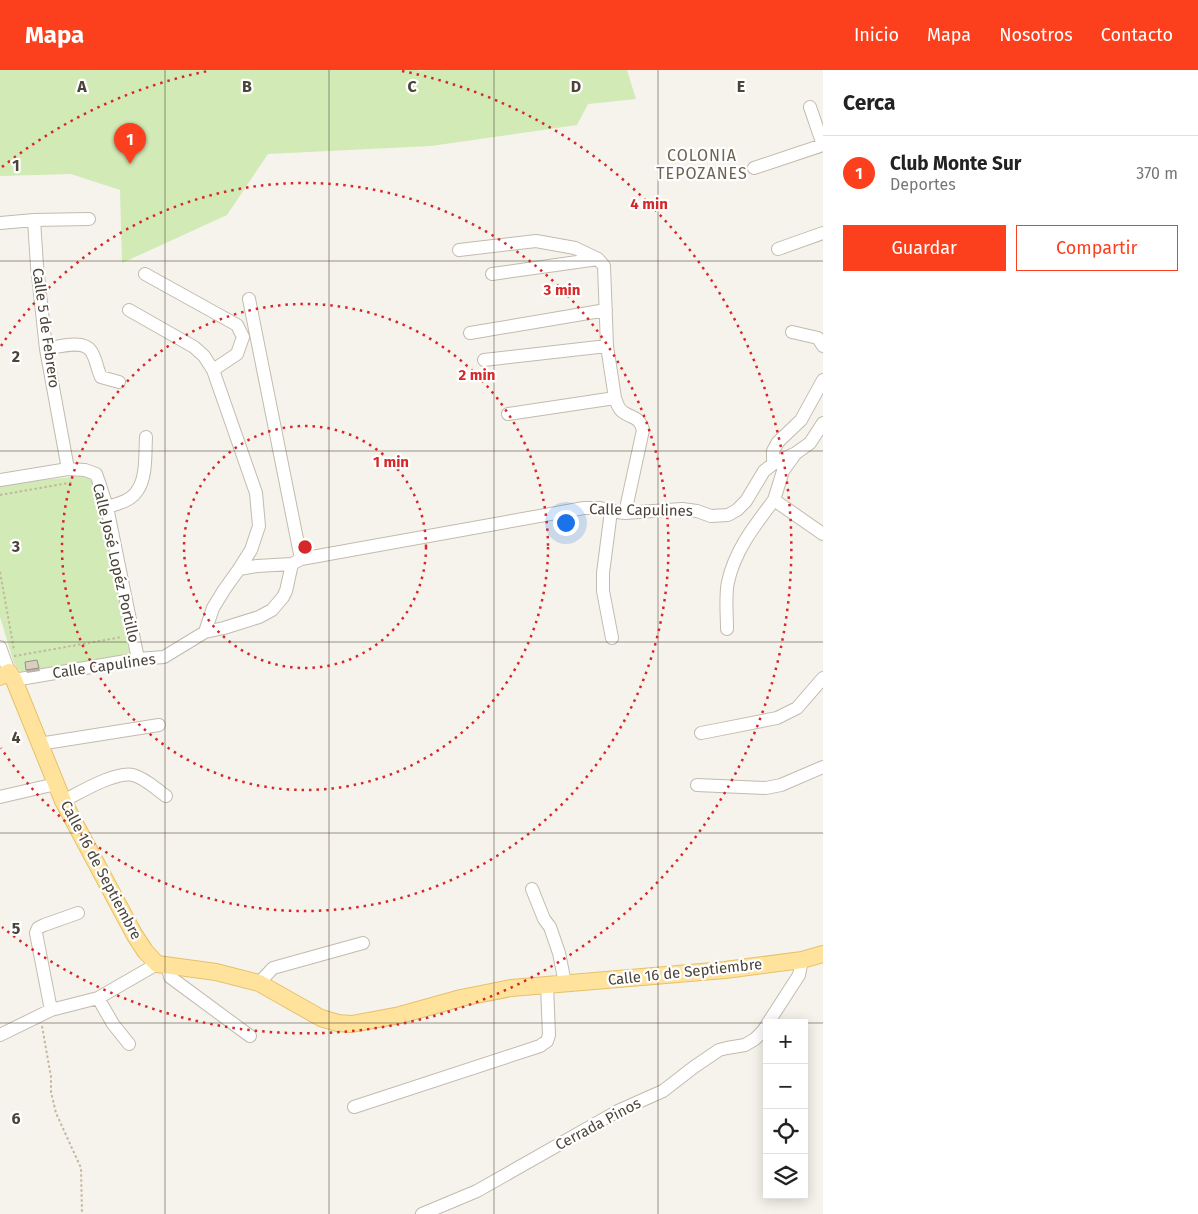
<!DOCTYPE html>
<html lang="es">
<meta charset="utf-8">
<style>
:root{--surface:#fff;--page:#f6f6f6;--text:#222;--muted:#767676;--line:#e0e0e0;--accent:#fc3f1d}
body{margin:0;font-family:"Fira Sans",sans-serif;background:var(--page);color:var(--text)}
.controls{position:absolute;right:15px;bottom:15px;display:grid;overflow:hidden;border-radius:0px;box-shadow:0 2px 12px #0003}
.controls button{width:45px;height:45px;display:grid;place-items:center;padding:0;border:0;border-bottom:1px solid var(--line);background:var(--surface);color:var(--text);font:25px sans-serif}
.you{position:absolute;left:565px;top:452px;width:18px;height:18px;margin:-12px;border:4px solid #fff;border-radius:50%;background:#1a73e8;box-shadow:0 0 0 8px #1a73e833}
.badge{display:grid;place-items:center;width:32px;height:32px;border-radius:50%;background:var(--accent);color:#fff;font-size:16px;font-weight:700}
.pin{position:absolute;translate:-50% -41px;filter:drop-shadow(0 1px 2px #0008)}
.pin::after{content:'';position:absolute;top:26px;width:18px;height:15px;background:inherit;clip-path:polygon(0 0,100% 0,50% 100%)}
.list{margin:0;padding:0;list-style:none}
h2{display:flex;justify-content:space-between;align-items:center;height:65px;margin:0;padding:0 20px;font-size:21px}
h2 small{font-size:16px;font-weight:400;color:var(--muted)}
.list li{display:grid;grid-template-columns:32px 1fr auto;gap:15px;align-items:center;box-sizing:border-box;height:75px;padding:0 20px;border-top:1px solid var(--line)}
.list b{display:block;font-size:19px;white-space:nowrap}
.list p{margin:0;font-size:16px;white-space:nowrap;color:var(--muted)}
.list em{font-size:16px;font-style:normal;color:var(--muted)}
.actions{display:flex;gap:10px;padding:15px 20px}
.actions a{flex:1;padding:11px 0;border:1px solid var(--accent);border-radius:0px;text-align:center;font-size:18px;color:var(--accent)}
.actions .main{background:var(--accent);color:#fff}
.icon{flex:none;width:28px;height:28px;fill:none;stroke:currentColor;stroke-width:2;stroke-linecap:round;stroke-linejoin:round}
.map{position:relative;flex:none;width:823px;height:1144px;overflow:hidden}
header{display:flex;align-items:center;gap:30px;box-sizing:border-box;height:70px;padding:0 25px;background:var(--accent);color:#fff}
header strong{font-size:24px}
nav{display:flex;gap:28px;margin-inline-start:auto;font-size:18px}
main{display:flex}
aside{flex:1;background:var(--surface)}
.map>svg:first-child{display:block}
.green{fill:#d2eab5}
.lines{fill:none;stroke-linecap:round;stroke-linejoin:round}
.minor-casing{stroke:#c2bbae;stroke-width:14}
.major-casing{stroke:#e6c16a;stroke-width:18}
.path{stroke:#c4b79f;stroke-width:2;stroke-dasharray:2.5 2.5;stroke-linecap:butt}
.minor{stroke:#fff;stroke-width:12}
.major{stroke:#ffe39c;stroke-width:16}
.wall{fill:#bab2a6}
.building{fill:#d8cfc1;stroke:#979187}
.grid{fill:none;stroke:#4b4439;stroke-width:1;stroke-opacity:0.55}
.ring{fill:none;stroke:#d62828;stroke-width:2.5;stroke-dasharray:2.5 5}
.labels{text-anchor:middle;stroke-width:4.5;stroke-linejoin:round;paint-order:stroke}
.street-label{font-size:15px;fill:#4b4439;stroke:#fff}
.neighbourhood-label{font-size:16px;letter-spacing:1px;fill:#6e6250;stroke:#fff}
.grid-label{font-size:16px;text-anchor:middle;font-weight:bold;fill:#4b4439;stroke:#fff;stroke-width:4.5;stroke-linejoin:round;paint-order:stroke}
.centre{fill:#d62828;stroke:#fff;stroke-width:2.5}
.ring-label{font-size:15px;text-anchor:middle;font-weight:bold;fill:#d62828;stroke:#fff;stroke-width:4.5;stroke-linejoin:round;paint-order:stroke}
</style>
<header>
<strong>Mapa</strong>
<nav><a>Inicio</a><a>Mapa</a><a>Nosotros</a><a>Contacto</a></nav>
</header>
<main>
<div class="map">
<svg width="823" height="1144" viewBox="0 0 823 1144">
<rect width="100%" height="100%" fill="#f6f3ec"/>
<path class="green" d="M0,0H419V1L427,0H627L636,29L588,34L577,55L431,76L268,84L227,145L122,193L120,120L71,104L0,106Z
M94,405L130,582L128,586L22,604L14,593L0,547V414Z"/>
<g class="lines">
<defs>
<path id="minor" d="M810,37L823,75
M754,98L823,75
M34,150L37,196L46,279L68,399
M0,153L34,150L89,149
M778,179L823,163
M459,180L536,171L575,178L598,189
M145,204L237,255L243,267L237,284L213,300
M492,204L598,189L604,196L607,276L615,328C617,333 618,339 623,342C633,349 639,346 643,360L625,443
M249,229L301,489
M129,240L194,277L204,286L213,300L256,423L259,456L251,480L239,499
M792,262L818,268L823,276
M470,263L606,240
M46,279C58,277 83,269 91,281C96,288 97,299 101,307L119,312
M484,290L607,276
M508,344L615,328
M796,383L783,401L774,430L823,464
M773,394V381L778,372L801,350L823,310
M0,410L68,399L85,400L96,404L100,415L107,437L138,589
M107,437C117,434 131,431 137,421C147,408 145,383 146,367
M611,441L603,503V521L612,568
M727,559C727,545 725,525 728,512C735,480 755,455 774,430
M205,562L213,538L224,520L239,499L257,496L292,494
M0,577L9,602
M14,610L138,589L164,587L205,562L224,558L259,547L272,540L283,527L286,521L292,494L301,489L584,438H600L611,441L625,443L682,439L697,441L711,446L728,445L737,440L746,431L764,401L773,394L796,383L810,373L823,353
M701,663L777,648L797,638L823,608
M39,674L159,655
M697,715L766,718L781,715L823,697
M0,727L56,714
M63,731C79,723 115,701 133,705C145,708 156,719 166,726
M532,819L544,849L550,857L559,883L565,913
M171,895L169,902L170,907L250,966
M259,913L273,898L363,873
M98,928L113,954L129,974
M51,940L36,863L38,858L44,855L78,843
M768,953L799,905L802,890
M0,965L51,940L98,928L157,894
M354,1037L540,976L547,971L549,965L547,915
M422,1144L477,1121L618,1041L663,1021L694,997L719,980L727,978L745,975L755,969L763,961L767,955"/>
<path id="major" d="M0,607L9,602L14,610L63,731L134,864L145,881L157,894L216,902L259,913L321,948L338,953L352,954L400,945L461,928L511,918L725,900L802,890L823,884"/>
</defs>
<use href="#minor" class="minor-casing"/>
<use href="#major" class="major-casing"/>
<path class="path" d="M0,425L74,412
M0,502L14,580
M15,585V586L122,567
M42,956L51,1007V1022L56,1043L81,1098L82,1144"/>
<use href="#minor" class="minor"/>
<use href="#major" class="major"/>
</g>
<path class="wall" d="M37,590L40,601L27,603L26,600Z"/>
<path class="building" d="M37,590L39,598L26,600L25,592Z"/>
<path class="grid" d="M165,0V1144M329,0V1144M494,0V1144M658,0V1144M0,191H823M0,381H823M0,572H823M0,763H823M0,953H767M804,953H823"/>
<g class="ring">
<circle cx="305" cy="477" r="121"/>
<circle cx="305" cy="477" r="243"/>
<path d="M1 276A364 364 0 1 1 1 678"/>
<path d="M2 97A486 486 0 0 1 208 1M402 1A486 486 0 1 1 2 857"/>
</g>
<g class="labels">
<g class="street-label">
<text transform="translate(46 258) rotate(82)" y="5">Calle 5 de Febrero</text>
<text transform="translate(641 440) rotate(1)" y="5">Calle Capulines</text>
<text transform="translate(116 493) rotate(77)" y="5">Calle José Lopéz Portillo</text>
<text transform="translate(104 596) rotate(-8)" y="5">Calle Capulines</text>
<text transform="translate(101 800) rotate(62)" y="5">Calle 16 de Septiembre</text>
<text transform="translate(685 902) rotate(-6)" y="5">Calle 16 de Septiembre</text>
<text transform="translate(598 1054) rotate(-28)" y="5">Cerrada Pinos</text>
</g>
<g class="neighbourhood-label">
<text x="702" y="91">COLONIA<tspan x="702" dy="18">TEPOZANES</tspan></text>
</g>
</g>
<g class="grid-label">
<text x="82" y="22">A</text>
<text x="247" y="22">B</text>
<text x="412" y="22">C</text>
<text x="576" y="22">D</text>
<text x="741" y="22">E</text>
<text x="16" y="101">1</text>
<text x="16" y="292">2</text>
<text x="16" y="482">3</text>
<text x="16" y="673">4</text>
<text x="16" y="864">5</text>
<text x="16" y="1054">6</text>
</g>
<circle cx="305" cy="477" r="8" class="centre"/>
<g class="ring-label">
<text x="649" y="139">4 min</text>
<text x="562" y="225">3 min</text>
<text x="477" y="310">2 min</text>
<text x="391" y="397">1 min</text>
</g>
</svg>
<div class="controls">
<button>+</button>
<button>−</button>
<button><svg class="icon" aria-label="locate" viewBox="0 0 24 24"><circle cx="12" cy="12" r="6"/><path d="M12 2v4M12 18v4M2 12h4M18 12h4"/></svg></button>
<button><svg class="icon" aria-label="layers" viewBox="0 0 24 24"><path d="M12 4l9 5-9 5-9-5zM3 14l9 5 9-5"/></svg></button>
</div>
<div class="you"></div>
<div class="pin badge" style="left:130px;top:94px">1</div>
</div>
<aside>
<h2>Cerca<small></small></h2>
<ul class="list">
<li><span class="badge">1</span><div><b>Club Monte Sur</b><p>Deportes</p></div><em>370 m</em></li>
</ul>
<div class="actions"><a class="main">Guardar</a><a>Compartir</a></div>
</aside>
</main>
